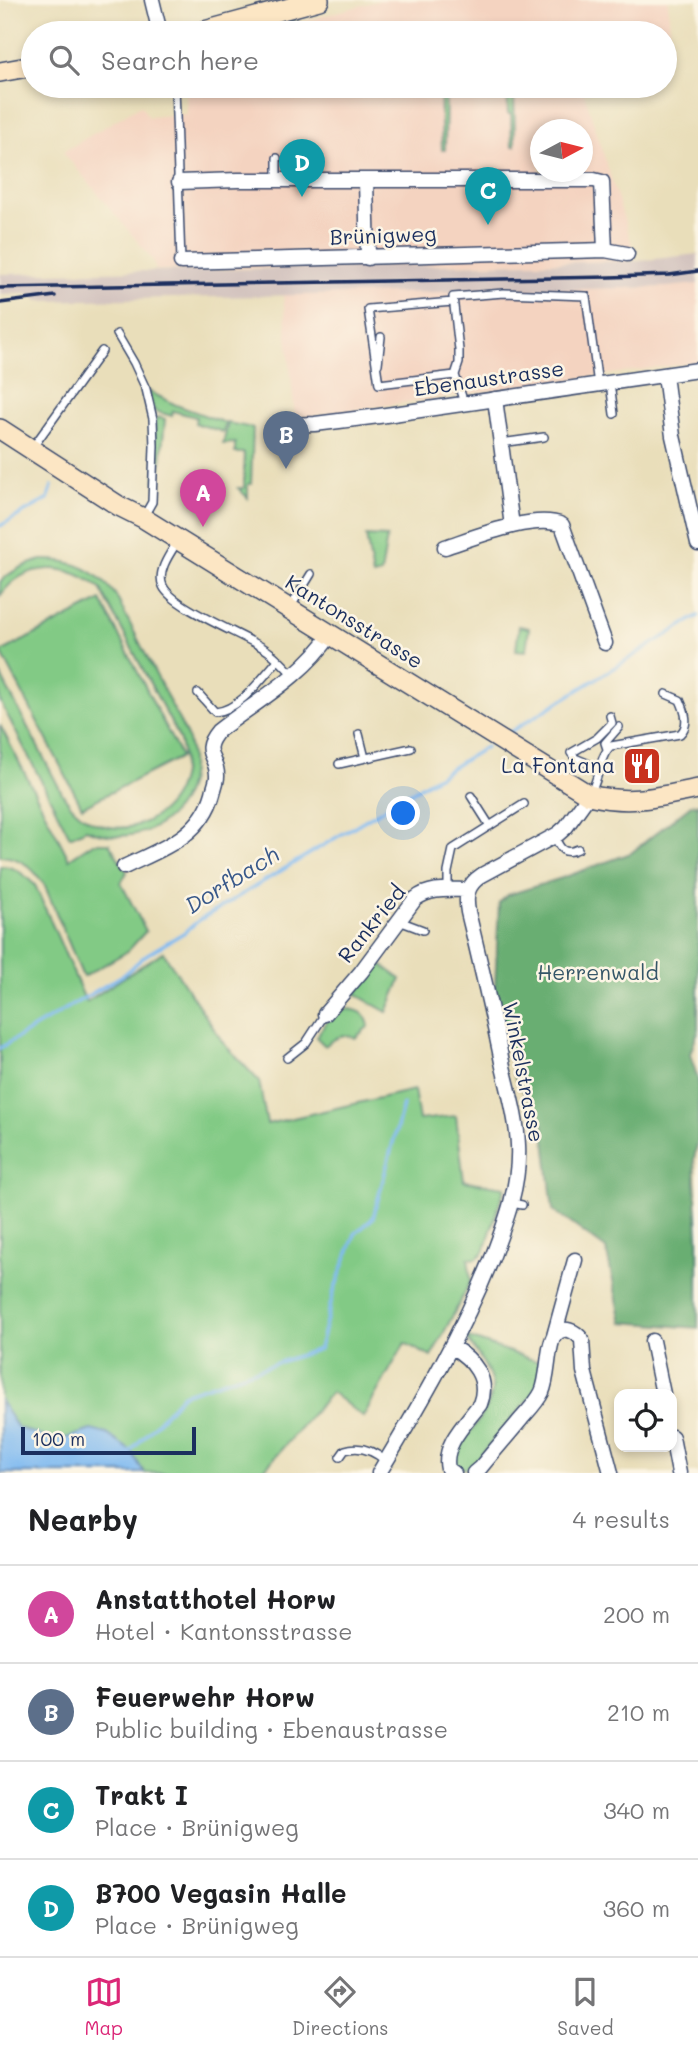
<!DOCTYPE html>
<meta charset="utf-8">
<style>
:root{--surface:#fff;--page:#f2f2f2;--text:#202124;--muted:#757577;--line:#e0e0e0;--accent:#db2777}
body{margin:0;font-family:Mali,sans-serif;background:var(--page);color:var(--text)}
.controls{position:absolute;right:21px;bottom:21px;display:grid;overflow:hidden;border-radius:14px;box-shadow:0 4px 10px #0003}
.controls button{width:63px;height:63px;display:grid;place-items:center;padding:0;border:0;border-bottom:2px solid var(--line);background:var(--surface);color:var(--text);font:35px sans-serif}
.compass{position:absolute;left:530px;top:119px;width:63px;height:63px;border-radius:50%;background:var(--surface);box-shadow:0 4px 10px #0003;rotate:83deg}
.scale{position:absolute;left:21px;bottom:18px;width:175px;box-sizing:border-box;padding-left:7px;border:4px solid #1b2f5e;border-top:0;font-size:19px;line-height:24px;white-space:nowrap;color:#1b2f5e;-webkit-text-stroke:5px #fcf5e5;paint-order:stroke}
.you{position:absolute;left:404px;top:814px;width:24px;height:24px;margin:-18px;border:5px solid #fff;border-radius:50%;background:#1a73e8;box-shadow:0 0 0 10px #1a73e833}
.badge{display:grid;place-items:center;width:46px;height:46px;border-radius:50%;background:var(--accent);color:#fff;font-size:23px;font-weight:700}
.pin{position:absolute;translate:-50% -58px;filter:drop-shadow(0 2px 4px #0008)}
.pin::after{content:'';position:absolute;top:37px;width:24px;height:21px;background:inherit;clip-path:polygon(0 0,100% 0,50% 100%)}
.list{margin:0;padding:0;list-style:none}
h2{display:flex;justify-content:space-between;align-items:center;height:91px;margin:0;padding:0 28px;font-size:30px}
h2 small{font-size:23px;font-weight:400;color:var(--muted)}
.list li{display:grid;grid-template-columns:46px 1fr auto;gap:21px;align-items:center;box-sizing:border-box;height:98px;padding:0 28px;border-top:2px solid var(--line)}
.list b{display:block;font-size:26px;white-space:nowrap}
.list p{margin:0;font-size:23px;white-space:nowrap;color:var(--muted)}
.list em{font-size:23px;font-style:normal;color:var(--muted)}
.icon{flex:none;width:38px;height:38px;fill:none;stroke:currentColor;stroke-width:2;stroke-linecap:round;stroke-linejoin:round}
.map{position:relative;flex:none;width:698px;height:1473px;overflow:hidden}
.search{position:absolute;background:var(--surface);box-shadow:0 4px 10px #0003;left:21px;right:21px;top:21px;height:77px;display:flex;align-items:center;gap:18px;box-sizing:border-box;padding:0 24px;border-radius:38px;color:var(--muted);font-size:26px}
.sheet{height:483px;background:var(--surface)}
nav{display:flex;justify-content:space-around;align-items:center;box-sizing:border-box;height:98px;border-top:2px solid var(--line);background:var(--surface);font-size:19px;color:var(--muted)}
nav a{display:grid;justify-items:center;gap:4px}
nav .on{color:var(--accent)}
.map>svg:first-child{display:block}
.built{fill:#f4d3c0;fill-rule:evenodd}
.industrial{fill:#d0c0bc}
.green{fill:#82ca85;stroke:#4e7c72;stroke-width:2}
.forest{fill:#69ae72;stroke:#426e68;stroke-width:2}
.water{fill:#7fbaf1;stroke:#4d74a8;stroke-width:2}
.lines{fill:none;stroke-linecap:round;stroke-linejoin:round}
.stream{stroke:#7fbaf1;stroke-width:3.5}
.lane-casing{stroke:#3a496c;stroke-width:10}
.street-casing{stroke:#3a496c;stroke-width:17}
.secondary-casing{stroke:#3a496c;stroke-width:22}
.lane{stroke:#fff;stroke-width:7}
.street{stroke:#fff;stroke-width:14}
.secondary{stroke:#fce6c4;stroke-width:19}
.rail{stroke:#1b2f5e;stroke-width:3.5}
.labels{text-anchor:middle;stroke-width:5;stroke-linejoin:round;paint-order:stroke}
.street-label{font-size:21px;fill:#1b2f5e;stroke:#fcf5e5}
.poi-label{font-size:21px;fill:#1b2f5e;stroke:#fcf5e5;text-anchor:end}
.park-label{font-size:21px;fill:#355668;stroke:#fcf5e5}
.water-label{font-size:23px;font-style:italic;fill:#39598a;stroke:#fcf5e5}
</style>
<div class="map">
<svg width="698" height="1473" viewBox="0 0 698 1473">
<rect width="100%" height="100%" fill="#fcf5e5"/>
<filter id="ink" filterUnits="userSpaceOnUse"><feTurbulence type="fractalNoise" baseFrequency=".0143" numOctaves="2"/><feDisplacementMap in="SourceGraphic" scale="14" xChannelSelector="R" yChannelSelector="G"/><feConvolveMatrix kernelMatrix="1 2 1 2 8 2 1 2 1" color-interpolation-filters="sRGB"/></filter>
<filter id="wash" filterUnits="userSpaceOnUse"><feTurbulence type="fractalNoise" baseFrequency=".00686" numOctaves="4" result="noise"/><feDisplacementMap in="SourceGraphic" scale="28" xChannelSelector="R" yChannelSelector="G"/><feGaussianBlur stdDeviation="1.57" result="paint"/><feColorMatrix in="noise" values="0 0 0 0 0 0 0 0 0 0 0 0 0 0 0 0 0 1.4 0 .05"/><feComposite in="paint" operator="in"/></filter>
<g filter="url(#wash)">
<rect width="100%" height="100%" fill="#e9deba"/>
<path class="built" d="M381,0H668L671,49H665V33H261Z
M186,86H582L636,257L628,261L156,270L153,260L63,152L141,105L148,117L187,114ZM540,130H582V172H540Z
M698,284V362L295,418L283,294L666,287Z"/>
<path class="industrial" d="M698,254V284L666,287L39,301L25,293L0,294V274L638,261Z"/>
<path class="green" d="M279,18L299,19L249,33H236V31Z
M440,86H446L445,150H442Z
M507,86H514L515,146H512L511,114H508Z
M148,391L176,405L226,423L223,432L195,423L196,417L173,411L172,416L154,411Z
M158,417L165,419L159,482H155V420Z
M228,423L253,428L251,484H248V498L238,488H244V453H235V443L223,444Z
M366,536L387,537L381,574L373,576Z
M42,560C72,559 96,569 115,594L186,734C209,800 152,856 86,829L70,837L0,701V674L62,793C105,863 203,818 179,738L100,588C68,563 26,560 0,596V582C12,570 26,564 42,560Z
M101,600L181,757L82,807L1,652Z
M519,626L529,628L526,651L516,650Z
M0,725L69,859L93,843H109L127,872L121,883L146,931L128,951L83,977L45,886C34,869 22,857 0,856Z
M0,866C15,865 25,876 35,885L86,1002L163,952L224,1044L259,1081L267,1124L414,1090L419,1120L456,1116L464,1181L505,1187L484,1252L476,1259L468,1258L471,1281L431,1357L405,1343L363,1417L331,1392L261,1473H144V1470L91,1430L67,1438H46L18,1428L0,1401Z
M380,964L401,979L387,1012L355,994Z
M346,1009C359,1010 366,1012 369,1026L355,1038C343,1033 335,1038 325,1046L316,1037L328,1020Z
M466,1337L542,1363L539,1385L534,1393L471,1467L463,1469L453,1464L452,1455C465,1438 495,1406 492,1385C489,1368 475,1351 466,1337Z"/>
<path class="forest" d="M698,804V1031L690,1054L698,1080V1141L694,1159L698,1239V1328L622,1322L606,1249L553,1210L543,1123L515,1078L495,988L499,903L508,895L562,878L631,853L691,805Z"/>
<path class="water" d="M0,1401L18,1428L46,1438H67L91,1430L107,1434L131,1451L144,1473H0Z"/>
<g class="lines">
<path class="stream" d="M0,526L48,499L52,486
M510,732L698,616
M0,1048L123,975L146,955L185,932L198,921L486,747
M131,1451L183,1394L319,1349L334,1291L355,1234L373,1218L403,1105"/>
</g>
</g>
<g filter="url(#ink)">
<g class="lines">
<defs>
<path id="lane" d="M175,86L181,262
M277,158V180
M453,302L368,309L379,384L455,375
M117,334L134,363L146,389L153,419L154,446L152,502L144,516
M378,364L381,337
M610,383L614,414
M464,403L455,375L459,363V350L453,297L504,293L586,296L598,385
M501,443L544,437
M33,447L102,351
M178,541C171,552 156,572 163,586C172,607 244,635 265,649C275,655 285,666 293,675
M290,608L311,574
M198,693L215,712C239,711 262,678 278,660
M359,734L365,758
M607,749L605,743L619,727
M587,763L575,758L571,753L597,738L612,723L610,716
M339,764L411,748
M590,794C599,780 599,756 611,746L680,734C690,725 685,711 680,700L666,694
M471,796L490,826
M554,836C560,848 563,856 578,849
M448,890V872L453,849L524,804
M399,921L423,930
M287,1058L306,1043L325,1014
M512,1203L522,1205
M340,1457L345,1450C360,1445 374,1451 386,1461"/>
<path id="street" d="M152,0L160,33
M366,180L368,258
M179,182L238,180H594L602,182L605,250
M181,262L605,250L627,254
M665,375L673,436L698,544
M495,399L512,526
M285,425L315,424L379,416L698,370
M445,547C473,538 534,513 562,525L605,643
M124,867C161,849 201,837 213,793C214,788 217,781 217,777C218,755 199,754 218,731C257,701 303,676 331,634
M325,1014L361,972L415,899C431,887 449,890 468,890
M554,1336L575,1260
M652,1341L663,1394
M452,1347C473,1359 490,1379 480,1404C466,1423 442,1445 448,1469L454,1473
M672,1437L679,1473
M379,1473C421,1403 462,1333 492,1258C506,1221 520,1185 518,1145C517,1117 508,1089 502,1062C492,1011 480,962 468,912C465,895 467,885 482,875L558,834L566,827L589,795
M474,1473L480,1468C494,1451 508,1435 522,1418C529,1410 537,1402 542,1392C549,1377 547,1345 555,1335C564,1325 576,1331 582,1340L584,1371L611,1473"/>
<path id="secondary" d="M197,33L319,0
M0,72L33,66
M0,429L119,506L143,518L589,795C630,805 658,797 698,789"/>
</defs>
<use href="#lane" class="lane-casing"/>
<use href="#street" class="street-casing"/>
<use href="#secondary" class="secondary-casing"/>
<use href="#lane" class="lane"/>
<use href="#street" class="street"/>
<use href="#secondary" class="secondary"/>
<path class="rail" d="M0,288L610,277L669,275L698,271
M0,303L55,296"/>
</g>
</g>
<defs>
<symbol id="restaurant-square" viewBox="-11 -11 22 22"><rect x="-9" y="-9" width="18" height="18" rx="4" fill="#c8321e" stroke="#fcf5e5"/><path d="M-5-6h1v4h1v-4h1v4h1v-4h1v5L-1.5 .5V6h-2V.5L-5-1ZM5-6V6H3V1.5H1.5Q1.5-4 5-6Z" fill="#fff"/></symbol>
</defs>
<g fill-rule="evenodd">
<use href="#restaurant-square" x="620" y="744" width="44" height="44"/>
</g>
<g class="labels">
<g class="street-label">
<text transform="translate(383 236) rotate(-2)" y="7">Brünigweg</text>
<text transform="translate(489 379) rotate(-8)" y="7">Ebenaustrasse</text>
<text transform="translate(354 622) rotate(32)" y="7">Kantonsstrasse</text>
<text transform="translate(372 924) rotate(-51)" y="7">Rankried</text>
<text transform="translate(523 1072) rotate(79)" y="7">Winkelstrasse</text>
</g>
<g class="poi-label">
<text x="615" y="773">La Fontana</text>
</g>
<g class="park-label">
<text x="598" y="980">Herrenwald</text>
</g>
<g class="water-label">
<text transform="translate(232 880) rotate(-32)" y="8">Dorfbach</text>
</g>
</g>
</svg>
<div class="controls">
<button><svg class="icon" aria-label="locate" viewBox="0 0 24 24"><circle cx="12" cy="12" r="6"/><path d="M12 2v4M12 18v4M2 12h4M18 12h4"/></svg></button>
</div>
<svg class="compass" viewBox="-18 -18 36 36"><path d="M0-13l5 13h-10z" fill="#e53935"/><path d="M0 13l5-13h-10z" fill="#757577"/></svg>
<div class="scale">100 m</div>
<div class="you"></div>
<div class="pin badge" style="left:203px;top:527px;background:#d1479c">A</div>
<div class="pin badge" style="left:286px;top:469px;background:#5c6f8a">B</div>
<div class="pin badge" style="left:488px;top:225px;background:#0f9aa8">C</div>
<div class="pin badge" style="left:302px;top:197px;background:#0f9aa8">D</div>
<div class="search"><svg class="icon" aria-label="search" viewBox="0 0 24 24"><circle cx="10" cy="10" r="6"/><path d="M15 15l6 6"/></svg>Search here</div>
</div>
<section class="sheet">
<h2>Nearby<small>4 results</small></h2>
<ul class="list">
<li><span class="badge" style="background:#d1479c">A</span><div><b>Anstatthotel Horw</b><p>Hotel · Kantonsstrasse</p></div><em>200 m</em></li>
<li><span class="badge" style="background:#5c6f8a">B</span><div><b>Feuerwehr Horw</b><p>Public building · Ebenaustrasse</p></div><em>210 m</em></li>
<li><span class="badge" style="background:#0f9aa8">C</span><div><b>Trakt I</b><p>Place · Brünigweg</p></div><em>340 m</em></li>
<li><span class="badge" style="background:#0f9aa8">D</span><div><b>B700 Vegasin Halle</b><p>Place · Brünigweg</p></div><em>360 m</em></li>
</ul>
</section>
<nav>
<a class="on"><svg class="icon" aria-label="map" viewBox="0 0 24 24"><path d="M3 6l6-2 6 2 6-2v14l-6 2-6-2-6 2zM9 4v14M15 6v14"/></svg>Map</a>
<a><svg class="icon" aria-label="directions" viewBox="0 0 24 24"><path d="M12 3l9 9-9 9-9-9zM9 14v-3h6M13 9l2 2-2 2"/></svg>Directions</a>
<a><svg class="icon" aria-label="saved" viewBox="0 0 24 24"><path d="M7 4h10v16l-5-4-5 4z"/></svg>Saved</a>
</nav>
